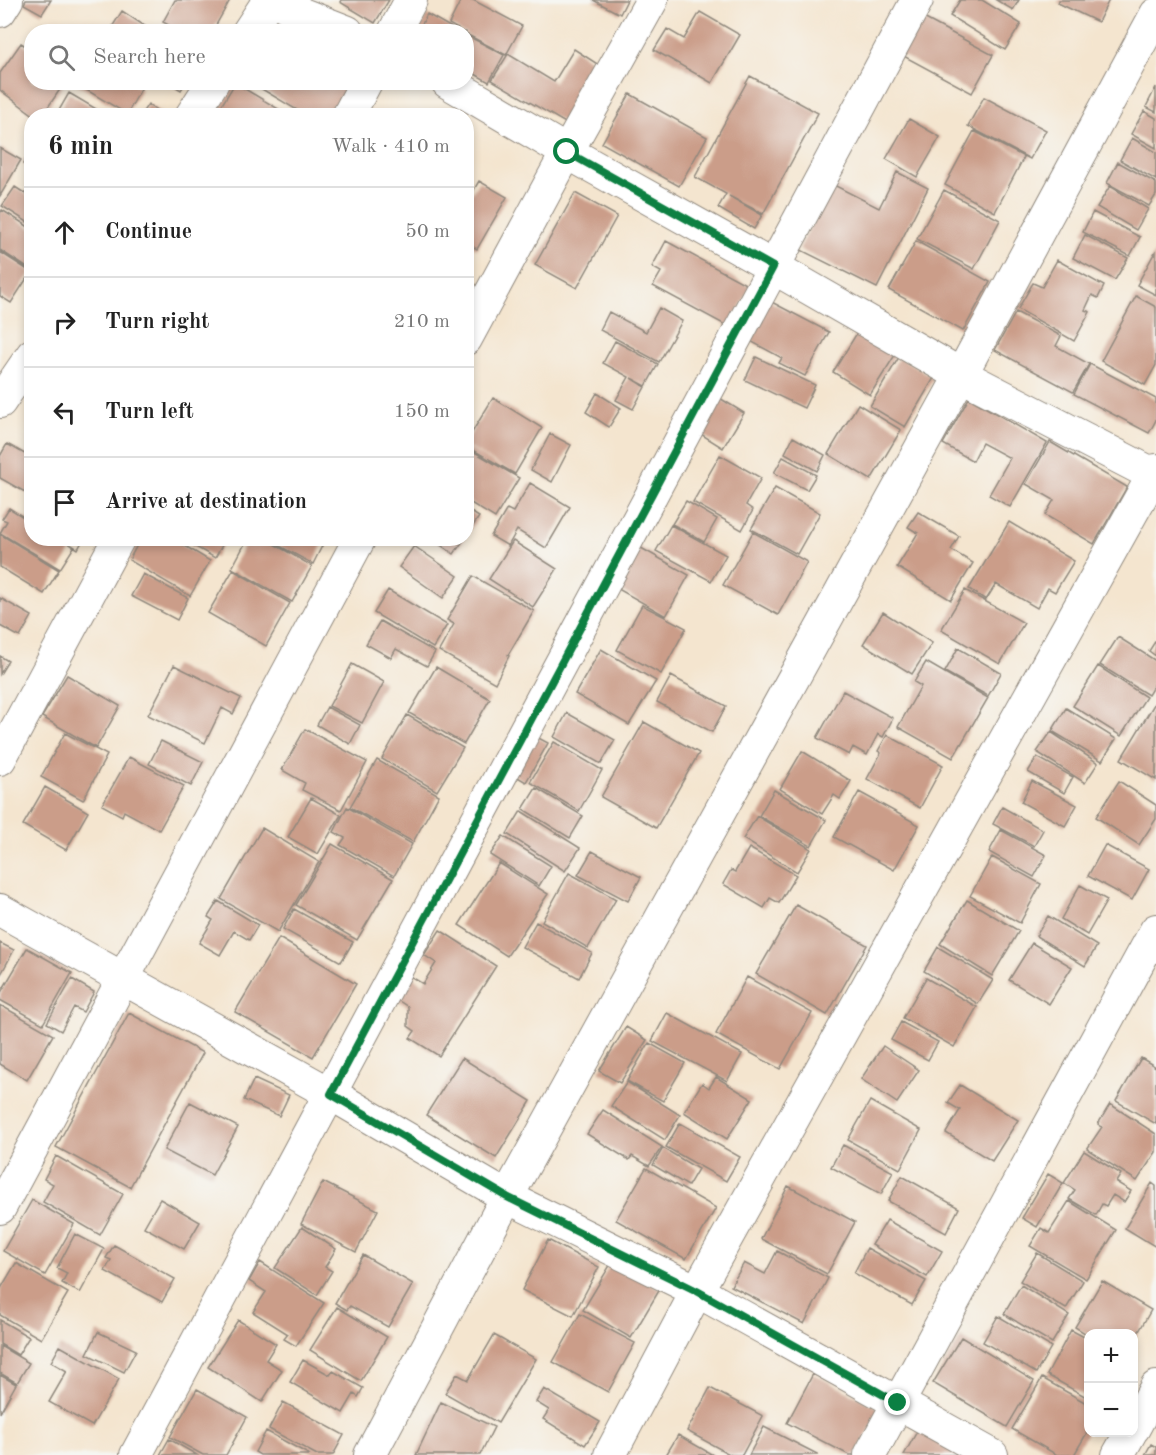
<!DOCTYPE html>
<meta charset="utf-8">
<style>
:root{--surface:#fff;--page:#f2f2f2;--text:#222;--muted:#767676;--line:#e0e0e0}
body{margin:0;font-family:"Old Standard TT",serif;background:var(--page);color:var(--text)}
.controls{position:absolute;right:18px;bottom:18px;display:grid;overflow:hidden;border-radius:12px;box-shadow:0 3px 9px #0003}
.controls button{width:54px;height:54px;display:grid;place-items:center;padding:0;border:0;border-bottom:2px solid var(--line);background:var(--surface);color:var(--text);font:30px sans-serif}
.stop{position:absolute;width:18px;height:18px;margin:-14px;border:4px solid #0b8043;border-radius:50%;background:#fff}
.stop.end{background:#0b8043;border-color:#fff;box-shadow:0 2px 6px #0008}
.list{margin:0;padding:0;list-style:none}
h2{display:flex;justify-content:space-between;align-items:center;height:78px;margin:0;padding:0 24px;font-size:26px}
h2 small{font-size:20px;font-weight:400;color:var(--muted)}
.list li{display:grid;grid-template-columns:39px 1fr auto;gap:18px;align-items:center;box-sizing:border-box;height:90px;padding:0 24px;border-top:2px solid var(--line)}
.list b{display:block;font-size:22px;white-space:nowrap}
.list em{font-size:20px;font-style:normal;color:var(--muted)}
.icon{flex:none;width:33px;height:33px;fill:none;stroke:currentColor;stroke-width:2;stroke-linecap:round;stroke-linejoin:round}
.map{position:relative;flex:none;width:1156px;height:1455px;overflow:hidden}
.search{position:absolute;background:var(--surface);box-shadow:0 3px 9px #0003;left:24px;top:24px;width:450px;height:66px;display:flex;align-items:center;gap:15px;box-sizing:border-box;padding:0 21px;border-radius:24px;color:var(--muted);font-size:22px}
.panel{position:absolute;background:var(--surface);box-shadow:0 3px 9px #0003;left:24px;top:108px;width:450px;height:438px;border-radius:24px}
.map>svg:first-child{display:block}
.building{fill:#cb9d89}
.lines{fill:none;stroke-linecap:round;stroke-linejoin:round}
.street-casing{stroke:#90887d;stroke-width:34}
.secondary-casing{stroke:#90887d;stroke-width:35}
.street{stroke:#fff;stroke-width:32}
.secondary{stroke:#fff;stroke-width:33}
.route{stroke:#0b8043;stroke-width:8}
</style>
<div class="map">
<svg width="1156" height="1455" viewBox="0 0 1156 1455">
<rect width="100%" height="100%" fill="#f6f6f2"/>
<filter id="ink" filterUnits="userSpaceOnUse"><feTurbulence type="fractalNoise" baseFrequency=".0167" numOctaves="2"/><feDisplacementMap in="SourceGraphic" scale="12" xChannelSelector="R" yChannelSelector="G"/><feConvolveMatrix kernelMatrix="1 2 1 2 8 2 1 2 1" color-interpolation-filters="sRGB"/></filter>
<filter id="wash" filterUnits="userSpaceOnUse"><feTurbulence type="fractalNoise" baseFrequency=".008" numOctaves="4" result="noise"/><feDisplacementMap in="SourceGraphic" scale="24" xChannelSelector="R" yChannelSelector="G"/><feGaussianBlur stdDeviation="1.35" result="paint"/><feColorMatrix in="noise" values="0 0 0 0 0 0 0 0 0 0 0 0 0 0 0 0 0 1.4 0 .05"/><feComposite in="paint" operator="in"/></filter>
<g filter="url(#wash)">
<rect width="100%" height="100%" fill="#f4e5cf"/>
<g id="blocks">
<path class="building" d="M26,0H51L42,14L24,4Z
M175,0H230L212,32H181L163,22Z
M341,0H389L375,23L340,2Z
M461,0H473L522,26L506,55L466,34V32H463L449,24Z
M593,0H627L620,14Z
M960,0H982L1021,24L1005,50L950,16Z
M996,0H1019L1013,10Z
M1059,0H1109L1098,22L1058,3Z
M122,11L154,32H109Z
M700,12L740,35L712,83L654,50L667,29L684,39Z
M427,14L459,32H418Z
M918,15L993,55L972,93L898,53Z
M272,26L282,32H269Z
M466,35L504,55L489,82L466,69Z
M21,43L32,50V82H65L42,116H35L0,90V73Z
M574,49L602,67L567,124L492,80L508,54L554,82Z
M750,76L818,113L763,214L729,196L762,215L754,229L718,208L726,194L695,177Z
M79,82H131L141,89L127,114L78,85Z
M172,82H186L181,90L171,84Z
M250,82H353L334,116H307Z
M235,83L290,116H215Z
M1156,87V112L1146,107Z
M69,93L108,116H63L58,112Z
M630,94L707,137L679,186L602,143Z
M984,97L1046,130L1030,159L968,126Z
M148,104L165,116H140Z
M1144,111L1156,118V148L1131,134Z
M909,119L940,137L917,177L886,159Z
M974,131L1024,157L995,212L945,185Z
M1132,138L1156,152V180L1120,160Z
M0,148L21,160L0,196Z
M32,149V169L23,164Z
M1118,162L1156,183V195L1149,206L1107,183Z
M897,172L928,188L877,288L799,249L832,184L879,208Z
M479,181L507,197L477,249L466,243V203Z
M1110,186L1148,209L1136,230L1097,207Z
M15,187L32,198V225L2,206Z
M944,190L1000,220L974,269L917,239Z
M575,193L617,216L577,288L535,265Z
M2,210L32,229V271L0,250V213Z
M1093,212L1140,237L1130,256L1083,232Z
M1085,235L1128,258L1115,280L1073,258Z
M666,241L751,287L729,327L653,286L661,272L652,267Z
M916,241L990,282L963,331L889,290Z
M1156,250V295L1137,285Z
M0,252L31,272L11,303L0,296Z
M1057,260L1104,286L1098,298L1092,295L1085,310L1090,312L1074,341L1018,309L1033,283L1042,287Z
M1136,296L1156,307V365L1145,385L1101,361Z
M764,298L829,332L805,376L779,363L782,358L743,337Z
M659,308L682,321L659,362L600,330L609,312L646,332Z
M1016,312L1061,336L1056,346L1089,364L1073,392L995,350Z
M857,333L895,355L870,395L833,372Z
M615,341L658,364L646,386L631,378L645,387L633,409L616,400L629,377L603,363Z
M756,357L815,385L804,408L745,380Z
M899,357L934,378L905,427L870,406Z
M1090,364L1156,399V420L1149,433L1074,394Z
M597,393L621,408L609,427L586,412Z
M718,397L744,413L723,448L696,431Z
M493,398L542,428L515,474L466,446V442Z
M969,398L1047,443L1010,507L989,495L1010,458L982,443L973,461L943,444Z
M858,404L901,430L871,480L828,454Z
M550,434L571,445L552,482L531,470Z
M793,437L825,455L817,471L785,453Z
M1050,442L1127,487L1094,544L1045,515L1054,500L1026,484Z
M7,444L32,458V496L0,478V456Z
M466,447L519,478L495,518L466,500Z
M720,455L761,478L746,505L753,510L742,530L693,502Z
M783,457L816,475L807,490L774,473Z
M530,483L570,507L546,548L517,530L508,546L491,536L507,509L513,512Z
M775,488L820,513L797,554L751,529Z
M686,501L717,519L704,542L672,524Z
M9,508L28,520L32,515V538H84L78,549L65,541L74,547L60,569L0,533L7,521L2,519Z
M466,509L479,517L466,536Z
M918,512L959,536L951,550L973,563L951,600L897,567L918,533L908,527Z
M1009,522L1074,561L1055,592L1048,588L1037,608L996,584L986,600L969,589Z
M671,525L726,555L711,581L656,551Z
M753,532L807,562L778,615L723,585Z
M0,534L59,570L44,594L0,567Z
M141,538H172L210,561L190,596L129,560Z
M180,538H226L215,558Z
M248,538H275L272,543L312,566L292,602L232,568Z
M279,538H326L313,564L276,544Z
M430,538H465L454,554Z
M513,541L557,569L533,607L489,579Z
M634,544L689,575L666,616L611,585Z
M414,546L458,576L443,598L399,567Z
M233,570L290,603L266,646L208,613Z
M143,574L188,598L177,620L131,596Z
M473,576L534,611L508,655L509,656L495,683L439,651L454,624L447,620Z
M388,590L447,625L433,648L374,613Z
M965,590L1024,623L1000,664L941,630Z
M0,598L32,616L20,637L0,626Z
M642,605L686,628L661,674L617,650Z
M883,612L932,643L912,674L863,644Z
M380,621L435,652L427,666L396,649L391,658L366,644Z
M1118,637L1156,661V682L1148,695L1100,665Z
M1156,640V656L1149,651Z
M958,648L1001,673L988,696L945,672Z
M601,649L656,681L629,725L575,694Z
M0,656L8,661L0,674Z
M926,662L988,698L953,758L898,727L921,686L914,682Z
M352,664L384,682L362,723L329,706Z
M174,665L241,698L233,714L222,708L205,743L148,715Z
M1098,666L1146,697L1121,736L1073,706Z
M436,667L490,699L464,744L409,713Z
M67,675L120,706L96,748L42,717Z
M671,676L726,706L712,732L657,702Z
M843,691L893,718L883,737L878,734L867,755L853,747L849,755L817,738Z
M1156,701V780L1121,759Z
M327,707L360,725L350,744L317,725Z
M1066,708L1116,739L1102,761L1052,731Z
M567,713L615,740L601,764L554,737Z
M407,715L463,748L437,791L382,759Z
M644,722L699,753L656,828L601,797Z
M305,729L367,762L341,810L302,790L305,783L282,770Z
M1051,732L1098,763L1085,783L1037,752Z
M65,733L107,755L83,800L41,777Z
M531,734L548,743L526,782L509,772Z
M887,735L943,765L920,808L867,779L881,753L878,751Z
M161,741L203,762L191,786L149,764Z
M554,742L602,770L579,811L530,782Z
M802,751L851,781L840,799L834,795L822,814L780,789Z
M129,757L184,786L159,830L124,811L122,816L102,805Z
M1037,757L1073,777L1064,793L1028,772Z
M377,760L439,795L413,842L350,807Z
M1032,781L1077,805L1065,826L1021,802Z
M1119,781L1156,805V819L1139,845L1096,817Z
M45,787L88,812L66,850L23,825Z
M536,788L583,816L570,838L523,809Z
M774,790L826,820L811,846L759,816Z
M859,792L919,825L894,870L834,837Z
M311,798L341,815L318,854L288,837Z
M347,807L412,844L394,876L340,845L345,838L334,832Z
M1002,807L1043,830L1034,846L993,824Z
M521,811L580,848L565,871L507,834Z
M757,816L811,849L797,872L743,839Z
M262,828L319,862L278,932L221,899Z
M1001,830L1046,855L1034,877L989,852Z
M503,836L551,866L539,886L490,855Z
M332,844L393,879L357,940L296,905Z
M1105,845L1149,869L1132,900L1088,876Z
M749,848L796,875L779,903L770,898L764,908L723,884L731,870L735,872Z
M592,851L641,877L628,901L578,875Z
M992,857L1041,884L1020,923L970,896Z
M499,863L548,894L507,956L459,925Z
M569,873L616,899L588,948L542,921Z
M1080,885L1107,900L1087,935L1061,919Z
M967,900L1019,931L992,976L940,944Z
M218,901L258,925L249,940L234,931L220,955L199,943L213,920L208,917Z
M796,905L867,945L827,1015L756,974Z
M294,909L353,942L341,962L283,929Z
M1048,916L1097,946L1085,966L1036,936Z
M536,922L592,953L579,978L522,947Z
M440,930L496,966L439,1056L410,1038L415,1031L408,1026V1007L396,999L410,976L423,984L436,963L424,955Z
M279,938L356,984L313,1057L235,1012Z
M0,943L14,950L0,976Z
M1032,943L1072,967L1049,1004L1009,980Z
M938,947L993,980L978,1004L924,971Z
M27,948L72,973L43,1024L0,1000V994Z
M747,977L812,1013L780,1069L716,1034Z
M926,978L977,1007L954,1047L903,1018Z
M72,979L94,992L83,1012L74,1007L61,1031L47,1023Z
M0,1005L53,1035L27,1080L0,1064Z
M129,1013L203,1053L130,1187L56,1147Z
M667,1013L742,1054L727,1081L652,1041Z
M901,1022L938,1042L928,1060L891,1040Z
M626,1027L647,1040L620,1083L599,1071Z
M649,1043L685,1063L663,1101L627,1081Z
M883,1046L919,1070L897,1103L861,1079Z
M462,1058L531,1101L496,1158L426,1115Z
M1141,1058L1156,1067V1124L1116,1101Z
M716,1077L752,1099L727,1139L684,1112L702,1083L709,1088Z
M254,1079L289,1095L279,1116L244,1100Z
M627,1082L680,1115L665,1140L611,1106Z
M960,1085L1018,1120L992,1161L946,1133L960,1110L948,1103Z
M870,1101L921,1130L900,1169L848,1140Z
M190,1102L238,1127L212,1175L164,1150Z
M1110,1104L1156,1134V1152L1137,1181L1087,1149L1102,1127L1098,1124Z
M603,1110L662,1147L649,1166L632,1156L629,1160L587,1134Z
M680,1123L740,1157L726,1181L666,1147Z
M843,1145L893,1172L881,1194L831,1167Z
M663,1148L698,1169L688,1186L653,1165Z
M1084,1151L1121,1174L1116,1182L1131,1191L1124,1202L1113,1195L1106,1206L1102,1204L1096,1215L1069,1199L1075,1190L1064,1183Z
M56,1156L123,1194L100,1235L43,1202L53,1184L44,1179Z
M646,1168L716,1208L686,1259L616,1220Z
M1048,1174L1063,1183L1037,1227L1022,1218Z
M902,1176L959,1208L946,1233L888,1201Z
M323,1182L378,1210L356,1252L301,1224Z
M1152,1183L1156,1186V1247L1125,1228Z
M788,1186L855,1222L827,1274L761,1239Z
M160,1199L200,1222L184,1249L144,1227Z
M32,1200L74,1224L45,1275L3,1251Z
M1069,1201L1116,1230L1086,1279L1030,1246L1041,1228L1049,1233Z
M887,1220L942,1251L927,1277L872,1245Z
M302,1227L336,1249L325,1267L332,1271L317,1295L275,1268Z
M75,1234L104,1249L80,1293L62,1283L67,1273L57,1268Z
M548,1240L599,1267L573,1316L522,1290Z
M114,1245L175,1279L162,1302L105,1271L111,1260L106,1258Z
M867,1248L926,1281L912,1305L854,1273Z
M777,1251L828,1278L804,1324L731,1286L744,1263L765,1274Z
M1037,1253L1083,1281L1066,1309L1020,1281Z
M363,1255L413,1284L388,1327L350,1306L347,1310L335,1303Z
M260,1262L324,1303L296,1346L284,1339L288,1334L253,1312L266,1292L249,1281Z
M612,1262L660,1289L631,1338L583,1310Z
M16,1263L68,1293L41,1339L0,1315V1290Z
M1102,1281L1151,1310L1134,1340V1334H1088V1335L1075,1327Z
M1021,1285L1069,1315L1052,1343L1004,1314Z
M337,1307L387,1337L361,1381L310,1350Z
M580,1314L635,1343L608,1392L553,1362Z
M998,1316L1051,1347L1036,1373L983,1342Z
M0,1320L29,1337L18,1355L0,1344Z
M238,1320L276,1344L266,1360L282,1370L262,1402L208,1367Z
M1071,1330L1088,1339V1398L1047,1375Z
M98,1332L136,1350L124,1372L87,1354Z
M494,1335L536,1359L498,1423L445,1393L457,1374L468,1380Z
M961,1337L1034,1381L1007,1427L933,1383Z
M0,1346L29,1363L17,1383L0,1373Z
M60,1346L119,1379L92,1426L49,1402L67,1371L51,1362Z
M303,1360L330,1375L333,1371L363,1388L358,1397L354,1394L343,1413L290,1382Z
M813,1374L881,1409L856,1455H849L787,1423Z
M0,1375L16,1384L0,1413Z
M1042,1378L1088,1404V1431L1074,1455H1057L1012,1429Z
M710,1388L763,1416L742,1455H731L687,1431Z
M197,1389L247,1417L226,1455H203L170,1437Z
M544,1389L600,1422L585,1445L543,1419L549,1410L536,1402Z
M283,1402L344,1435L333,1455H317L269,1429Z
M441,1402L494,1427L480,1455H416Z
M920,1426L974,1455H904Z
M764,1427L819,1455H749Z
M266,1431L310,1455H260L255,1452Z
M678,1435L713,1455H666Z
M169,1439L197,1455H160Z
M1151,1444L1156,1447V1455H1145Z"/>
</g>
</g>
<g filter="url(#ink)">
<use href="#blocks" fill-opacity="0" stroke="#90887d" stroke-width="1.5"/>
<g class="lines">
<defs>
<path id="street" d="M0,11L7,0
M248,32L269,0
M394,32L411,0
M191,116L213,82
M348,116L366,82
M466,339L567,152L652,0
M0,402L32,355
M0,759L119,538
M0,910L331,1094L507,1197L697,1291L992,1455
M0,1208L360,538
M1134,1428L1156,1387
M136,1455L917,0
M370,1455L507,1197L961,375L1156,14
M610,1455L697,1291L1156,470
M870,1455L1156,930
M1118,1455L1131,1432"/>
<path id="secondary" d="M276,0L301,14L347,32
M448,82L567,152L773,267L961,375L1156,476"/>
</defs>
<use href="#street" class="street-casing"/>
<use href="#secondary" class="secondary-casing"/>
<use href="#street" class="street"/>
<use href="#secondary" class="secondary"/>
</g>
</g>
<g class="lines" filter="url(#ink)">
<path class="route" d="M567,152L773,267L331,1094L507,1197L697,1291L898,1403"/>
</g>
</svg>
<div class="controls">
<button>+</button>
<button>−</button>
</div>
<div class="stop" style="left:567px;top:152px"></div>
<div class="stop end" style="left:898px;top:1403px"></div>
<div class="search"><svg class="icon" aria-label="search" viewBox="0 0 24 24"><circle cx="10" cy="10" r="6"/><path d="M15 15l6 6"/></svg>Search here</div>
<section class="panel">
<h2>6 min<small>Walk · 410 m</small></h2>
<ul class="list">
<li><svg class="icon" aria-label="ahead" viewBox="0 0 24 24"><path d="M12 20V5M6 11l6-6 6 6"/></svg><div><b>Continue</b></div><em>50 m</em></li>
<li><svg class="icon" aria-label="right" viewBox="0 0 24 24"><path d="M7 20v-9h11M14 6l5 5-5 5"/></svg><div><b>Turn right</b></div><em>210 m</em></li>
<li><svg class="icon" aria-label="left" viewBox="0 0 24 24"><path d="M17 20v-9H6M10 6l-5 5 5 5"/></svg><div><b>Turn left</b></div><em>150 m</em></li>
<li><svg class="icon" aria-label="arrive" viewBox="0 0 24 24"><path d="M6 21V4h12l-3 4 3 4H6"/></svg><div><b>Arrive at destination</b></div></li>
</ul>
</section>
</div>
